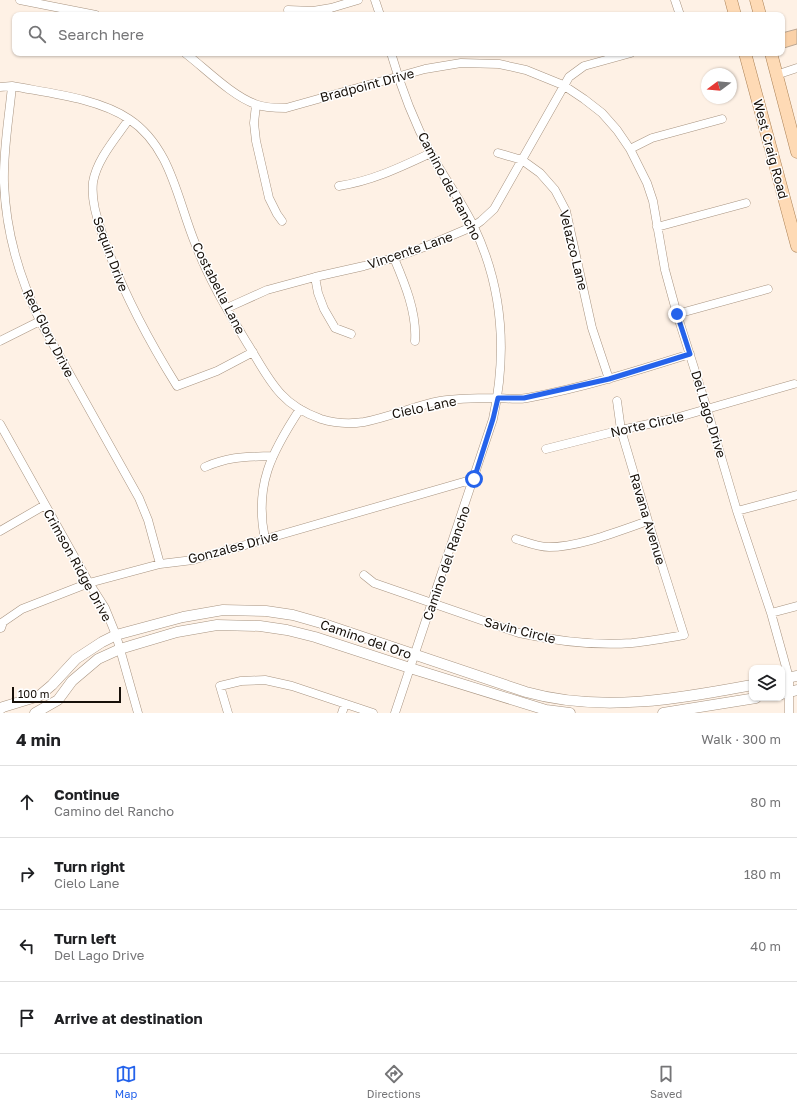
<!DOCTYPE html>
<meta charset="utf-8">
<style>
:root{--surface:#fff;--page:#f6f6f6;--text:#202124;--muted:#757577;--line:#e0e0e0;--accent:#2563eb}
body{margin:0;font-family:"Golos Text",sans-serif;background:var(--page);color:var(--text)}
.controls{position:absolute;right:12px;bottom:12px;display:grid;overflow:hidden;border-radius:8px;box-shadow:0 1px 3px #0004}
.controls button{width:36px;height:36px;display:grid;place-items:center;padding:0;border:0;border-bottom:1px solid var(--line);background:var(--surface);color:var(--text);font:20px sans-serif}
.compass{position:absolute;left:701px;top:68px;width:36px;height:36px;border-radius:50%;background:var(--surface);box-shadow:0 1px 3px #0004;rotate:254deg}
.scale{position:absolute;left:12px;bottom:10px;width:109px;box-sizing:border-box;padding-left:4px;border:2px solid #171009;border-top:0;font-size:11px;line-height:14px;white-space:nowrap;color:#171009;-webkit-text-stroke:3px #fff;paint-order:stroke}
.stop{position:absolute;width:12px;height:12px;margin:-9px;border:3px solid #2563eb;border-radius:50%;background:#fff}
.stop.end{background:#2563eb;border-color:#fff;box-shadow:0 1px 4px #0008}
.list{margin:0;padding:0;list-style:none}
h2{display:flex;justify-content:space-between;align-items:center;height:52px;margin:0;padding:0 16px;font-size:17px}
h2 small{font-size:13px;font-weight:400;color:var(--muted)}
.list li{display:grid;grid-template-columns:26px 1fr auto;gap:12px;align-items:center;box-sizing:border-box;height:72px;padding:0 16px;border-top:1px solid var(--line)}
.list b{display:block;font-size:15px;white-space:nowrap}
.list p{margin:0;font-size:13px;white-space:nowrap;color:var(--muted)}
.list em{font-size:13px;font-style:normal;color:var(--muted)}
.icon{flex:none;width:22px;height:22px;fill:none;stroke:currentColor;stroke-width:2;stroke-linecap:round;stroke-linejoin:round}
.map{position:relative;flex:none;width:797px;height:713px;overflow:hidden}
.search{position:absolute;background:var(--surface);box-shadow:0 1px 3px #0004;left:12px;right:12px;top:12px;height:44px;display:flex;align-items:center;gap:10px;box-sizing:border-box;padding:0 14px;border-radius:8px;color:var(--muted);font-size:15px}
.sheet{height:340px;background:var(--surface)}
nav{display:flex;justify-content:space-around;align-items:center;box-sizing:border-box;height:56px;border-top:1px solid var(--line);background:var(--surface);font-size:11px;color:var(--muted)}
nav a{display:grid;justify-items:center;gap:2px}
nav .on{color:var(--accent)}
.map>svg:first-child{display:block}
.building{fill:#fad1a8;stroke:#baa692}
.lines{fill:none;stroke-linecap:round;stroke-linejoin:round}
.minor-casing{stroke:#a89481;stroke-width:9}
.tertiary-casing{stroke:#a89481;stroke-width:11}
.primary-casing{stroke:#ac8358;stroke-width:13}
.minor{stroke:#fff;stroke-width:8}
.tertiary{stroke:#fff;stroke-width:10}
.primary{stroke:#fedab5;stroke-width:12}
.route{stroke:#2563eb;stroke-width:5}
.labels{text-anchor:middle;stroke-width:3;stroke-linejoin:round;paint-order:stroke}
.street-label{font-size:13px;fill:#171009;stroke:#fff}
</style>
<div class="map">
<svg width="797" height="713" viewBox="0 0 797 713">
<rect width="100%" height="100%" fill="#fef1e5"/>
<path class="building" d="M797,29V44L784,48L782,41V33Z"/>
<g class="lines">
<defs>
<path id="minor" d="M20,0L96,15
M375,0L380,15
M675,0L680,15
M288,10L313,11L331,8L358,0
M185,53C206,69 231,95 255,104C264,108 276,108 286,108L425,69L461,63L499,64L526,70L563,85L584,99L602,113L617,130L630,149L647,183L653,201L665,270L677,314L707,409L737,511L771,613L783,656L789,678V713
M391,53C401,88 414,122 431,154C445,179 462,202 474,227C503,288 507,354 493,419L395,713
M776,75L797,68
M12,86C9,118 3,151 4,183C6,233 19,276 40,321L139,498L148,520L160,564
M0,87L12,86C48,93 98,98 129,119C171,147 177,199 195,243C208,278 228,311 247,343C258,360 267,379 281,394C291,405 307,414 321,419C334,423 351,424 364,422C390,417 414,406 440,401C458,398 477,398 496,398C506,398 517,400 527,398C582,388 636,371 690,354
M256,105L254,123L256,141L269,198L277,214L282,221
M129,119C116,138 97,159 93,182C91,201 97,218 103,236C121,289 147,338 177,386L217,371L253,352
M630,149L652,138L722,119
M498,153L522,160L540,173L555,190L566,211L592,328L609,379
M339,186C372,181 401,167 431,153
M657,227L746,203
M394,258C405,284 417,313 415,341
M315,277L318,293L324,309L335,328L351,334
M227,308L267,290L315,277L364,266L394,258L427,246L474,226L481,221L494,209L569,77L584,66L631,53
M677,314L768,289
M0,341L40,321
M0,424L89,583L105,608L116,635L138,713
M546,449L621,430L672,419L794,384
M205,467C230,456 246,457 273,456
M737,511L797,495
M0,531L45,505
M265,539C254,486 271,453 300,409
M516,539C526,542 538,547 549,547C580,547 618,531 648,521
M364,575L374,583L519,633C556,641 594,646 632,643C650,641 667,638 684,635L648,521L621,430L617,401
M771,613L797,606
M1,628L3,622L22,609L89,583L160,564L193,560L474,479
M228,713L220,686L241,681L265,680L292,686L373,713
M342,713L345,704"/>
<path id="tertiary" d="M782,679L797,676
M782,694L797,690
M0,709L3,707L39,696L52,685L76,659L102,642L116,635L183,617L223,610L266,611L293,615L321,623L526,692C601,713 677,699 752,685
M35,713L58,700L72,681L98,659L120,649L177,632L217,625L260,626L287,630L315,637L410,668L546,710L570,713
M663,713L756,698"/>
<path id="primary" d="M731,0L735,15
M756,0L760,15
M745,53L797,246
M771,53L797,152"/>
</defs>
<use href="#minor" class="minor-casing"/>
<use href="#tertiary" class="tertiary-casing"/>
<use href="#primary" class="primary-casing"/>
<use href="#minor" class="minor"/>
<use href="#tertiary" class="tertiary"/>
<use href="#primary" class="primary"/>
</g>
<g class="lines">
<path class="route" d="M474,479L493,419L498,398H524L609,379L690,354L677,314"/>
</g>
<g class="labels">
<g class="street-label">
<text transform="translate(367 85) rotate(-15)" y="5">Bradpoint Drive</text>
<text transform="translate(771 149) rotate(75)" y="5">West Craig Road</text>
<text transform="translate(450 186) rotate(62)" y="5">Camino del Rancho</text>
<text transform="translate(410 250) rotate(-19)" y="5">Vincente Lane</text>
<text transform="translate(574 250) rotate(76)" y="5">Velazco Lane</text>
<text transform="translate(111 254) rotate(70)" y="5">Sequin Drive</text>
<text transform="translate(219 288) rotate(63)" y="5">Costabella Lane</text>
<text transform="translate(49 333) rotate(63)" y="5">Red Glory Drive</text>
<text transform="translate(424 407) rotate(-12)" y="5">Cielo Lane</text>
<text transform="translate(709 414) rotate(73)" y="5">Del Lago Drive</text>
<text transform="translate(647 424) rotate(-13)" y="5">Norte Circle</text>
<text transform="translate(648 519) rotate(73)" y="5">Ravana Avenue</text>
<text transform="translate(233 547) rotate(-15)" y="5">Gonzales Drive</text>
<text transform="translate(446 563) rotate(-71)" y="5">Camino del Rancho</text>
<text transform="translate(78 565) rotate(61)" y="5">Crimson Ridge Drive</text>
<text transform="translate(520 630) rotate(14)" y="5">Savin Circle</text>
<text transform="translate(366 639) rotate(19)" y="5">Camino del Oro</text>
</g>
</g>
</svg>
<div class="controls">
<button><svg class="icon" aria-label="layers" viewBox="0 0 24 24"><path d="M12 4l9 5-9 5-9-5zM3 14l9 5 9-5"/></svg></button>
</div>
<svg class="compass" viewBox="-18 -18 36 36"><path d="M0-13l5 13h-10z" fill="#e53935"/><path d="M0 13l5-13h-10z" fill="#757577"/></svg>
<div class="scale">100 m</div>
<div class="stop" style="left:474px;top:479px"></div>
<div class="stop end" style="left:677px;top:314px"></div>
<div class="search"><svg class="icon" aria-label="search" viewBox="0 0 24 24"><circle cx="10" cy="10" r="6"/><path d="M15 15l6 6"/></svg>Search here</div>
</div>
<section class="sheet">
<h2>4 min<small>Walk · 300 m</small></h2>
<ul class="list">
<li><svg class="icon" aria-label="ahead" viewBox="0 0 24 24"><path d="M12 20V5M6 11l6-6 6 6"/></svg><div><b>Continue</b><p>Camino del Rancho</p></div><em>80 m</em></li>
<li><svg class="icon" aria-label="right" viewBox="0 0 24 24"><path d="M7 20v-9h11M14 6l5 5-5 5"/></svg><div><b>Turn right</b><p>Cielo Lane</p></div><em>180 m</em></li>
<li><svg class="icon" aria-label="left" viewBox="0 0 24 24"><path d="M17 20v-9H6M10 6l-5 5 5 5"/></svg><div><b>Turn left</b><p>Del Lago Drive</p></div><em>40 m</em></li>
<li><svg class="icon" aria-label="arrive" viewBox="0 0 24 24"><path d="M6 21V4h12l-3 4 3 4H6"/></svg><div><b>Arrive at destination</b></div></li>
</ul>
</section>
<nav>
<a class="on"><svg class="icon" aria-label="map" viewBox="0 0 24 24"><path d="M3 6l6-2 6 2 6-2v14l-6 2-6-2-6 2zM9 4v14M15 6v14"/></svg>Map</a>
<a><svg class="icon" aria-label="directions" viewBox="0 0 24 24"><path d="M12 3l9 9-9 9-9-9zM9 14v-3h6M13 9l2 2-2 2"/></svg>Directions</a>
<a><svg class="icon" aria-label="saved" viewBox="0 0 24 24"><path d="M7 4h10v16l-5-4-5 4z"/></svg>Saved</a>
</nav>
